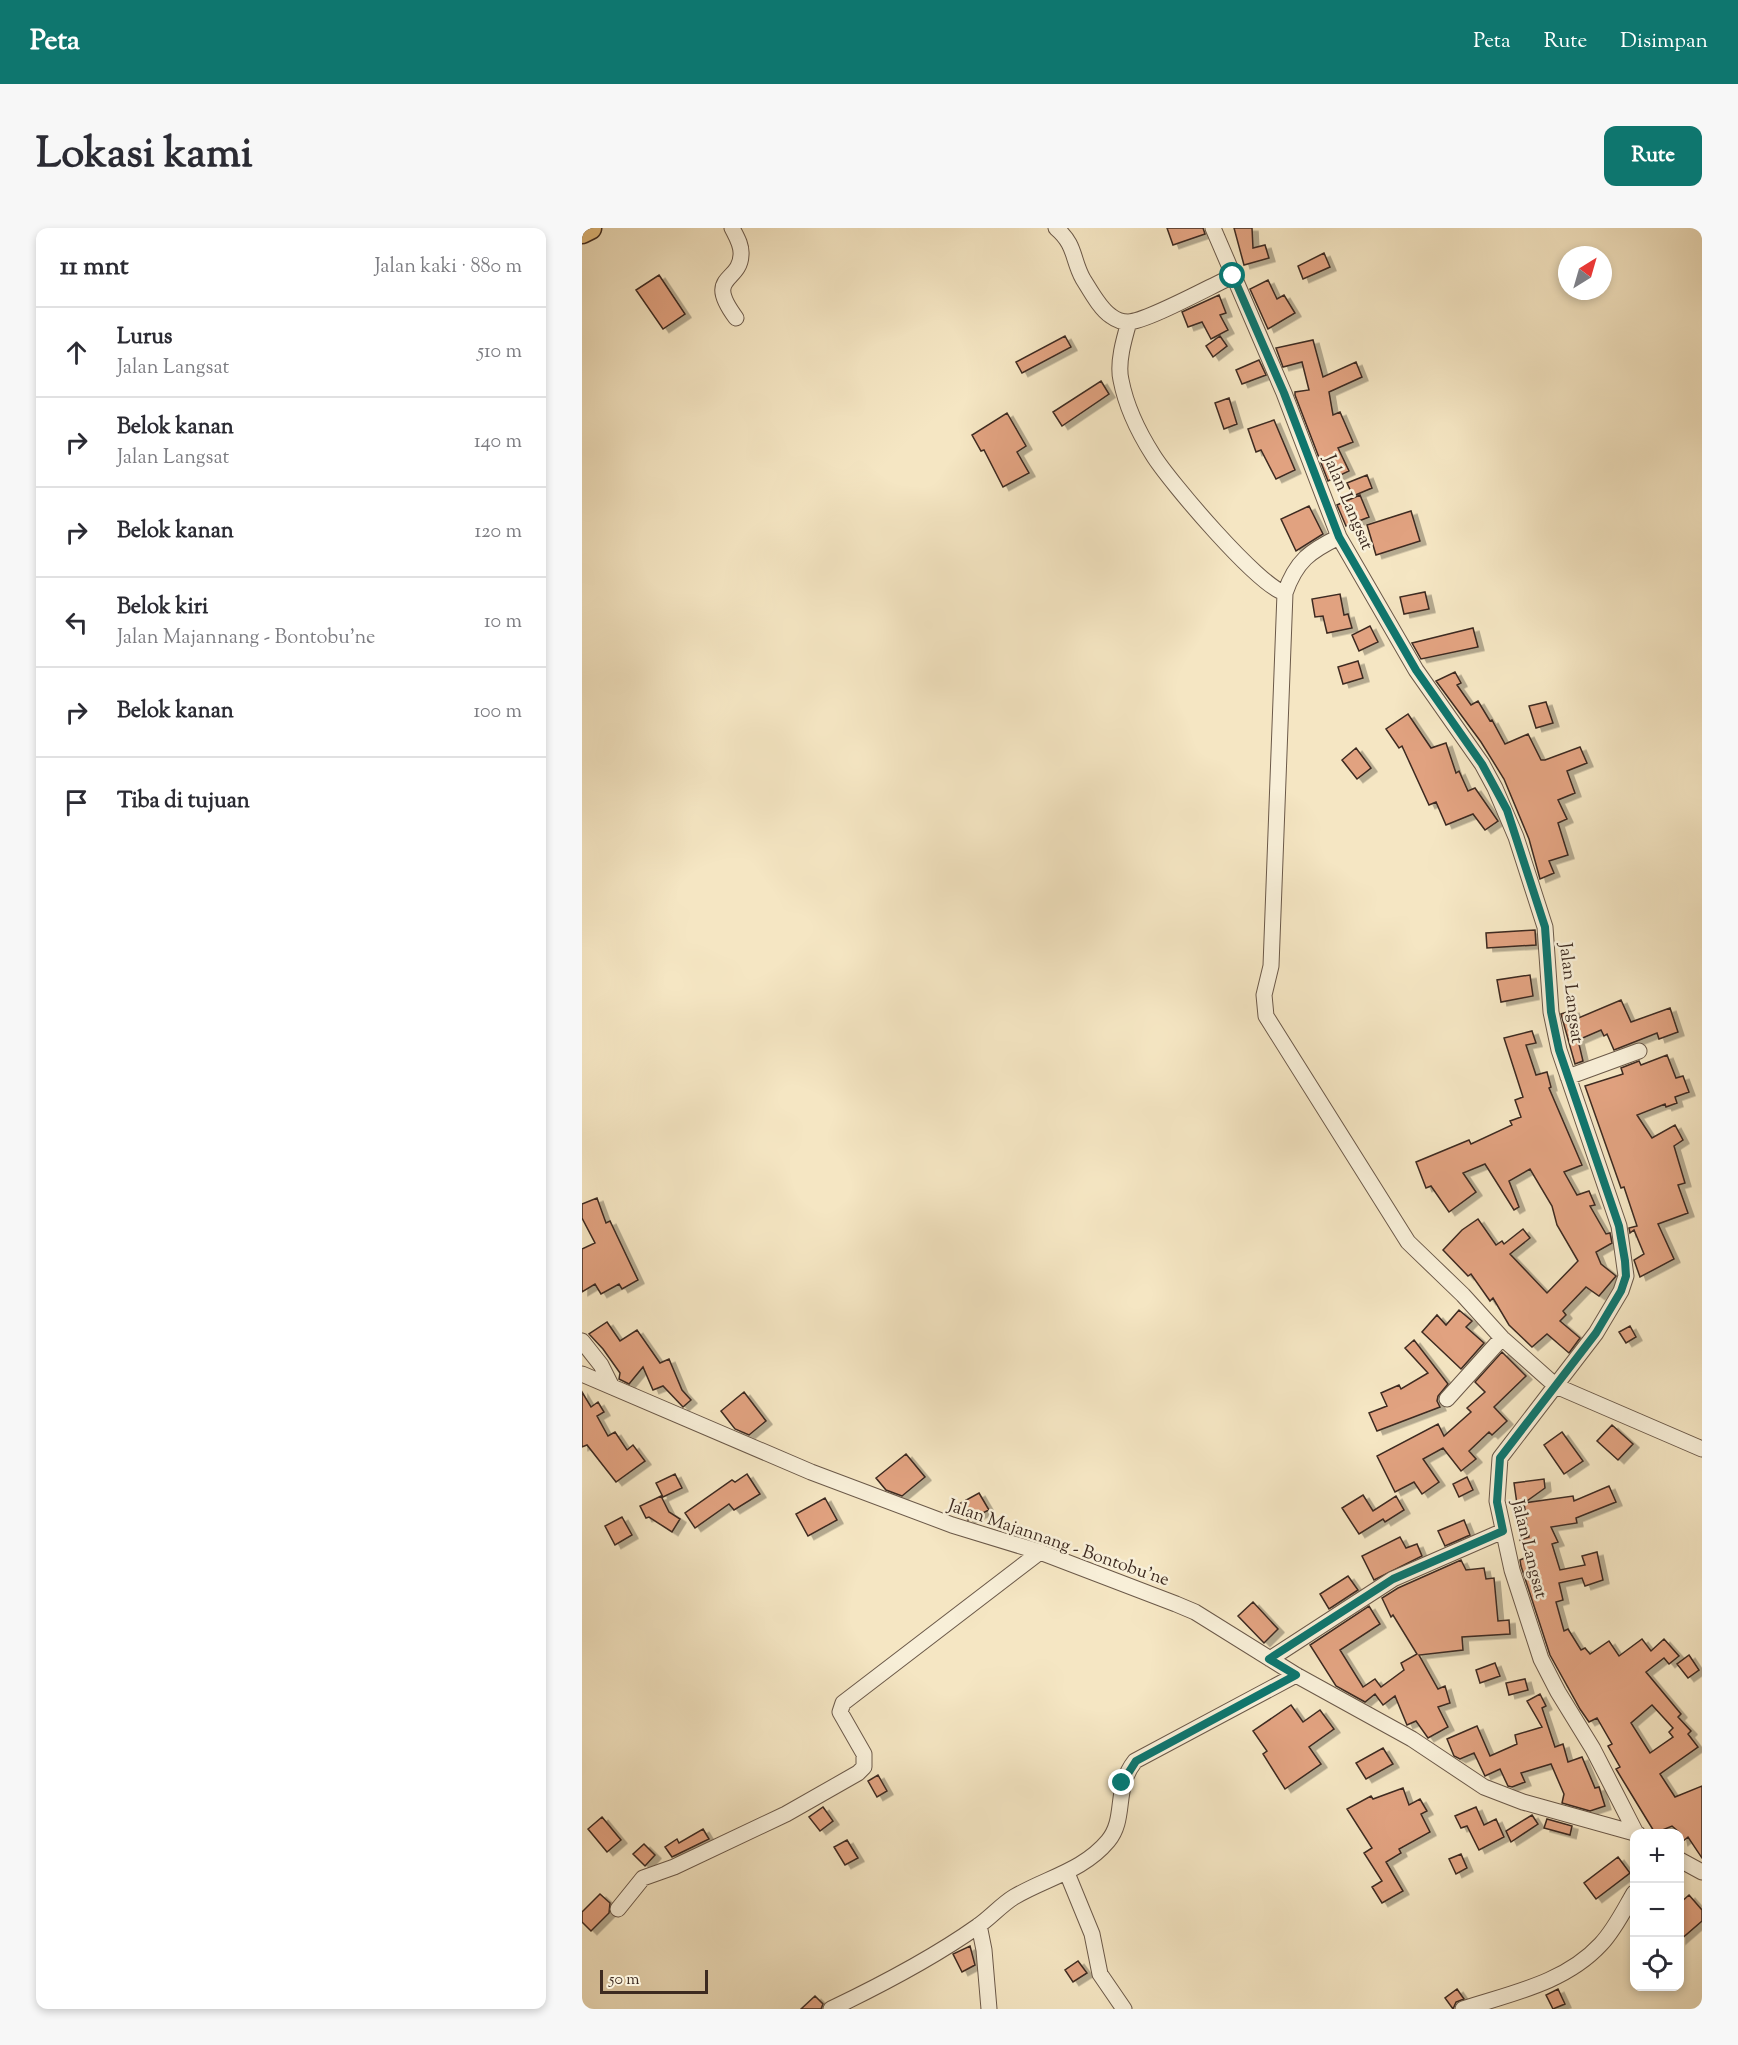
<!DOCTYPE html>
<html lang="id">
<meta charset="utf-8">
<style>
:root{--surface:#fff;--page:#f7f7f7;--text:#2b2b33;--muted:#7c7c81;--line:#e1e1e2;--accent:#0f766e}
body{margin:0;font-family:"Sorts Mill Goudy",serif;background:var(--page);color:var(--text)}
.controls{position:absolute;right:18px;bottom:18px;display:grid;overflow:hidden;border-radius:12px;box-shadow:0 3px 9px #0003}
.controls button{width:54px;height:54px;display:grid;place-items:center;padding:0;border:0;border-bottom:2px solid var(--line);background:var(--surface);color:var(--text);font:30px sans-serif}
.compass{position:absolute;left:976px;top:18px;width:54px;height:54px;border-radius:50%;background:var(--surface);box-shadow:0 3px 9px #0003;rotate:37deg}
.scale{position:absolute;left:18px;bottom:15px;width:108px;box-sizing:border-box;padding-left:6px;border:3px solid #3d2a20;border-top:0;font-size:16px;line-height:21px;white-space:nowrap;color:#3d2a20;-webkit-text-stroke:4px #f8efd8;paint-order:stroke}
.stop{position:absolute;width:18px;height:18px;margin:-14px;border:4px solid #0f766e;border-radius:50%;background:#fff}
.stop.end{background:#0f766e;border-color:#fff;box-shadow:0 2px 6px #0008}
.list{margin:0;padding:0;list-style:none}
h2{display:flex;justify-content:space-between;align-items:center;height:78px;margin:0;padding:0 24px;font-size:26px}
h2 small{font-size:20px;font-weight:400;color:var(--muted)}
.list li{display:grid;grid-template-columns:39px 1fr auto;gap:18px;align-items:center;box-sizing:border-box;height:90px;padding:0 24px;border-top:2px solid var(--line)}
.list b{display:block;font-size:22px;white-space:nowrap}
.list p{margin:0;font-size:20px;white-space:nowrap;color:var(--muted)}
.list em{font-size:20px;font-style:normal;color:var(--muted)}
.icon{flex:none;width:33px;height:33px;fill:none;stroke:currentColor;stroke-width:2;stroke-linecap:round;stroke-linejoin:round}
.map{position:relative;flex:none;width:1120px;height:1781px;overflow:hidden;border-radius:12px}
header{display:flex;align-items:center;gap:36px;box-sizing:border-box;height:84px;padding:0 30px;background:var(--accent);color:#fff}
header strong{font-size:28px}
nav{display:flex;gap:33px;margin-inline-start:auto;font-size:21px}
.intro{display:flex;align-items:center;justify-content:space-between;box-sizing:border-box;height:144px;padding:0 36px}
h1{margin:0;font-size:42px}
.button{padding:15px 27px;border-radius:12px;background:var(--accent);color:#fff;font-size:21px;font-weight:700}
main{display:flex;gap:36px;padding:0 36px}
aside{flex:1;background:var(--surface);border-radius:12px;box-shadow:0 3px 9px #0003}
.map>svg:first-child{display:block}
.building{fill:#e1a280;stroke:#3d2a20;stroke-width:1.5;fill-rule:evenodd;filter:url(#shadow)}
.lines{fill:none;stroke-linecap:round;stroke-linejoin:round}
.street-casing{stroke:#6b5949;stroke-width:17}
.primary-casing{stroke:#3d2a20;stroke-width:25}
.street{stroke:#f8efd8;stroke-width:15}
.primary{stroke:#eac382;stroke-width:22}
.route{stroke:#0f766e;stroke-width:8}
.labels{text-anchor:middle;stroke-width:5;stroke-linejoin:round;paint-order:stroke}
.street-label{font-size:18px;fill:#3d2a20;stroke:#f8efd8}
</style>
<header>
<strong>Peta</strong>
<nav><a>Peta</a><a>Rute</a><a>Disimpan</a></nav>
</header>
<div class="intro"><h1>Lokasi kami</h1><a class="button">Rute</a></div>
<main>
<aside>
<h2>11 mnt<small>Jalan kaki · 880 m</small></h2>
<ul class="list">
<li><svg class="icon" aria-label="ahead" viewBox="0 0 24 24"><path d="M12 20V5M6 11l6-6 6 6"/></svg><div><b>Lurus</b><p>Jalan Langsat</p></div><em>510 m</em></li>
<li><svg class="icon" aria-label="right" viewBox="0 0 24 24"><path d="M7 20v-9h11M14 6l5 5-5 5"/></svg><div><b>Belok kanan</b><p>Jalan Langsat</p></div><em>140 m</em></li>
<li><svg class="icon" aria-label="right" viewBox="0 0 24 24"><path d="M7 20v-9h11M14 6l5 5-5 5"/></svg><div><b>Belok kanan</b></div><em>120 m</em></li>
<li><svg class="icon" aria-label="left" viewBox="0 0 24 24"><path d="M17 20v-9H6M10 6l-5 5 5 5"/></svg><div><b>Belok kiri</b><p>Jalan Majannang - Bontobu'ne</p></div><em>10 m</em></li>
<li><svg class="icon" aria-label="right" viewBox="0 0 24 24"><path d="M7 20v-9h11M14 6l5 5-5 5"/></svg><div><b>Belok kanan</b></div><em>100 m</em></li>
<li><svg class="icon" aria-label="arrive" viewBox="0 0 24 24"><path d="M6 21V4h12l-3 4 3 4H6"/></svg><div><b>Tiba di tujuan</b></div></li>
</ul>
</aside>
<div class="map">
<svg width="1120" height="1781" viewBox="0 0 1120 1781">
<defs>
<filter id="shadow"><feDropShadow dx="6" dy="3.5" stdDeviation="0" flood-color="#0004"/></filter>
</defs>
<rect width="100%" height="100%" fill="#f5e6c3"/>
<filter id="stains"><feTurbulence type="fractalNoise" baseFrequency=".00333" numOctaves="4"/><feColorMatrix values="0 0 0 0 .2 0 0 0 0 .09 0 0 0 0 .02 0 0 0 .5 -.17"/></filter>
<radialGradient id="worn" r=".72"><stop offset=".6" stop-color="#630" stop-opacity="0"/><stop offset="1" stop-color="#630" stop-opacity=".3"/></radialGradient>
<path class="building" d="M585,0H621L623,6L591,17Z
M652,0H670L671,20L683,17L687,30L662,37Z
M742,25L748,39L721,51L716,38Z
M77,47L103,86L81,101L54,62Z
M686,52L695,71L702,67L713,85L686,101L668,61Z
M637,67L644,85L638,87L646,102L629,111L620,94L606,99L600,84Z
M483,108L489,119L440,145L434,134Z
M638,108L645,118L631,129L624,118Z
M731,112L741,149L774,134L780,149L747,164L751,187L758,184L771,214L756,220L767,243L746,253L713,167V164L727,162L720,134L701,139L694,120Z
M677,132L684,147L660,156L654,142Z
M519,153L527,166L480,198L471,184Z
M647,170L655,196L642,201L633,175Z
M425,185L444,218L435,224L447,245L421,259L402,222L399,223L390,207Z
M692,192L713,242L694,251L679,222L674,224L666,201Z
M785,247L790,260L771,268L765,255Z
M778,267L787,289L764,298L755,277Z
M727,278L741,306L714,323L699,291Z
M829,283L838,313L794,327L785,297Z
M843,364L847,381L822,386L818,369Z
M758,366L762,387L766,386L770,400L745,405L741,388L733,389L730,371Z
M788,398L796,414L777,423L770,407Z
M891,400L896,419L839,431L830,415Z
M776,433L781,450L761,456L756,439Z
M873,444L879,455L875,457L889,477L896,473L908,493L910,492L923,516L946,506L959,532H963L998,519L1005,535L985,543L993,565L976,572L985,591L976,595L986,627L967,633L972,645L958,651L947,611L922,551L899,514L854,453Z
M964,474L971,495L954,500L947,478Z
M826,486L849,520L864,515L874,545L877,543L886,563L893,560L916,593L903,602L891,586L864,597L854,574L847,577L820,518L817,520L804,501Z
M774,520L789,540L775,551L760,532Z
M953,702L954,717L905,720L904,705Z
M948,747L951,768L919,774L915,752Z
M1039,772L1049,794L1088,780L1096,804L1077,811L1075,805L1032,822L1025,806L1022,808L1019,802L996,812L1001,833L993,836L979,786L991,782L994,791Z
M950,803L954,815L944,817L954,847L965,844L969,859L967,860L1000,937L982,944L995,967L1007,963L1013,977L1008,978L1024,1006L1028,1005L1030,1015L1014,1024L1019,1036L1034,1048L1017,1068L1004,1059L981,1083L984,1087L978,1093L998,1110L987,1125L965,1106L950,1119L927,1097L911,1070L908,1073L889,1046L886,1048L861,1022L880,1002L896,991L914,1017L920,1013L922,1016L941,1001L948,1010L928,1026L965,1065L996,1033L975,997L970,978L948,941L927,953L937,979L932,982L903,936L881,945L894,964L867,984L849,958L844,960L834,934L887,912L889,916L930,897L928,893L939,889L933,872L941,869L922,810Z
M1085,827L1094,850L1101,848L1107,864L1093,869L1095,875L1084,879L1083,876L1055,887L1070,910L1093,897L1101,912L1092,918L1103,955L1096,957L1106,985L1076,996L1092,1031L1058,1049L1052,1032L1062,1026L1052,1002L1048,1005L1047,1000L1055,998L1042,959L1039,960L1003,858L1041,846L1039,840L1057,833L1059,837Z
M15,970L24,995L28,993L56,1052L40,1061L37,1056L19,1066L13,1056L0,1064V1021L13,1015L0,990V976Z
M877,1082L890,1093L884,1099L902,1115L879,1141L840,1104L855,1087L864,1097Z
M25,1094L38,1113L55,1102L78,1135L87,1131L100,1162L109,1172L101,1179L81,1158L71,1162L61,1139L47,1156L37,1151L38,1145L21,1121L7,1106Z
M1048,1098L1054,1109L1044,1115L1037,1104Z
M832,1112L866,1156L856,1168L855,1173L858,1179L795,1203L787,1185L805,1178L799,1165L817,1157L819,1161L846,1145L823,1120Z
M920,1124L944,1148L912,1179L925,1193L910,1207L907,1204L887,1223L894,1231L879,1243L861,1220L841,1231L857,1254L840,1266L832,1254L813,1264L795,1228L856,1196L862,1208L889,1184L885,1180L903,1164L893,1154Z
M0,1164L9,1179L16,1174L22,1184L15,1188L26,1208L33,1204L45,1222L51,1217L63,1233L34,1254L5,1217L0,1219Z
M162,1164L184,1193L167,1207L153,1201L139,1183Z
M1030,1197L1051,1216L1036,1232L1015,1213Z
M980,1204L1001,1233L982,1246L962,1217Z
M324,1226L343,1249L320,1268L304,1262L294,1250Z
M93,1246L100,1260L81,1269L74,1255Z
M165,1246L178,1266L152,1282L147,1276L113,1300L103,1285L150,1252L153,1254Z
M885,1249L891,1262L877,1269L871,1256Z
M962,1251L963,1260L942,1275L935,1276L932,1255Z
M1027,1258L1034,1274L994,1290L995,1295L969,1299L976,1314L970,1316L978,1342L1003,1337L1000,1328L1015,1324L1021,1352L1003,1358L1000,1350L977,1355L981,1372L974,1374L982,1403L986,1401L999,1422L1003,1420L1008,1426L1027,1413L1037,1428L1060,1411L1069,1423L1082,1411L1097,1428L1087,1436L1082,1430L1064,1444L1099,1486L1096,1489L1109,1503L1106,1506L1116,1519L1078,1546L1093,1569L1120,1558V1630L1106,1609L1100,1614L1098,1605L1090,1598L1073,1605L1048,1564L1034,1541L1038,1539L1026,1518L1030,1516L1015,1490L1007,1494L998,1481L968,1427L939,1338L938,1332L945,1329L938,1312L947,1309L942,1275L991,1268L992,1273ZM1070,1477L1091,1500L1087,1504L1091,1509L1068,1525L1049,1495Z
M397,1265L407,1282L386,1292L377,1276Z
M781,1267L791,1283L814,1268L822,1282L803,1294L801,1291L777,1306L760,1280Z
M79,1268L87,1284L98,1291L90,1304L67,1289L64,1290L58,1278Z
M243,1270L255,1292L226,1308L214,1286Z
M40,1289L50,1307L33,1317L23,1298Z
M882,1292L888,1307L863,1318L856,1303Z
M818,1309L824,1320L835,1316L840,1328L792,1352L780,1328Z
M879,1332L884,1342L902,1340L904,1351L912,1350L916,1393L927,1392L928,1406L880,1409L881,1422L837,1427L856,1461L863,1458L868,1475L856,1479L866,1499L846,1510L834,1493L825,1497L813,1468L801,1477L793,1466L783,1474L754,1458L728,1417L787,1378L798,1396L758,1422L781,1459L793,1451L799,1459L822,1442L819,1435L835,1426L811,1387L809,1389L800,1370L816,1360Z
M766,1348L776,1362L747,1381L738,1366Z
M671,1374L696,1401L682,1415L656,1388Z
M1107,1427L1117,1442L1106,1450L1095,1436Z
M913,1435L918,1448L898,1455L894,1442Z
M943,1451L946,1462L927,1467L924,1455Z
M958,1466L964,1478L960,1480L973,1519L981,1516L986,1534L1000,1529L1013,1560L1017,1559L1023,1578L1008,1583L980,1575L982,1566L969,1536L939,1545L943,1554L930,1559L926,1558L918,1541L903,1548L892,1525L878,1531L872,1528L865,1511L895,1498L908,1528L935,1516L933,1507L960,1499L945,1473Z
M709,1477L721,1494L738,1482L752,1501L727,1519L739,1536L703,1561L681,1526L685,1523L671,1503Z
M801,1520L811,1536L784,1551L774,1535Z
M296,1547L305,1563L295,1569L286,1553Z
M821,1560L827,1577L838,1571L845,1583L839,1586L848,1604L817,1621L819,1625L804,1634L821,1663L800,1675L790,1659L800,1653L782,1625L790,1620L765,1581L789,1568L791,1571Z
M241,1579L251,1593L238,1603L227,1589Z
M894,1579L902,1597L914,1591L922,1609L897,1622L885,1598L879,1600L873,1588Z
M950,1587L956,1596L929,1614L924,1603Z
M20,1589L39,1612L25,1624L6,1601Z
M965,1591L990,1598L988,1607L962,1600Z
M121,1601L127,1611L90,1629L83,1619L95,1611L97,1615Z
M265,1612L276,1630L263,1637L252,1619Z
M62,1616L73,1627L63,1638L51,1626Z
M879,1626L885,1640L874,1646L867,1631Z
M1036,1629L1048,1645L1014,1671L1002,1655Z
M18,1666L28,1675L27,1685L9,1703L0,1694V1684Z
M1107,1667L1120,1682V1693L1098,1712V1675Z
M388,1718L393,1737L380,1744L371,1726Z
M496,1733L505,1745L491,1754L483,1742Z
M875,1761L882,1771L874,1774L871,1781L863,1770Z
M976,1761L983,1776L971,1781L964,1767Z
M233,1768L241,1776L239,1781H219Z"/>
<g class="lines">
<defs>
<path id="street" d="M150,0C154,8 160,17 159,27C158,55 122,47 154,90
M474,0C494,17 490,31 501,51C508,62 518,81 529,88C533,91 540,94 546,94C564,94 631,57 651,48
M631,0L702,165L757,309L834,442L900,536L913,560L934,609L963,699L969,784L977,822L1037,998L1044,1048L1039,1063L1014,1105L918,1230L915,1273L930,1342L959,1431L976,1464L1011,1521L1053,1603
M547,94C542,111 535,135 539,152C544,178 557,205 571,227C587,253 678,360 703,365C714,333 728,323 757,309
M703,365L689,738L682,767L684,788L826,1014L881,1067L920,1110L974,1158L1120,1221
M986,849L1057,823
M0,1113L19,1137L30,1159
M0,1146L229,1244L370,1297L458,1324L594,1376L613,1384L714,1447L830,1511L902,1559L941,1574L1056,1606
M865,1171L920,1110
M688,1431L811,1351L921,1303
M1098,1632L1120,1644
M485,1645L510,1706L518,1746L542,1781
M36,1681L61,1650L92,1639L204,1586L276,1545L282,1539V1526L258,1484L261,1475L458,1324
M397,1697L402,1722L407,1781
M249,1781C299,1757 351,1730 396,1698C409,1689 419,1677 432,1669C464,1650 501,1643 526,1613C545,1590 531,1561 553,1533L714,1447
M881,1781C930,1765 983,1755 1019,1716C1033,1701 1042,1682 1052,1665"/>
<path id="primary" d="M0,4L8,0"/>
</defs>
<use href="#street" class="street-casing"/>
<use href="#primary" class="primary-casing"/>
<use href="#street" class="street"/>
<use href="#primary" class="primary"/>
</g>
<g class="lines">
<path class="route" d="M540,1555L554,1533L714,1447L687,1431L811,1351L921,1303L915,1274L918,1230L1014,1105L1039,1063L1044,1048L1043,1033L1037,998L977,822L969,784L963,699L925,582L900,536L834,442L757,309L702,165L651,48"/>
</g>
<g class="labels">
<g class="street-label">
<text transform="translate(767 274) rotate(67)" y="6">Jalan Langsat</text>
<text transform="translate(990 765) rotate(83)" y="6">Jalan Langsat</text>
<text transform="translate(477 1314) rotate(19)" y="6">Jalan Majannang - Bontobu'ne</text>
<text transform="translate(948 1321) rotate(76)" y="6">Jalan Langsat</text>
</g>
</g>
<rect width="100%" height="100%" filter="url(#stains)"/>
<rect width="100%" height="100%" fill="url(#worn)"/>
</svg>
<div class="controls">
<button>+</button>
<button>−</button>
<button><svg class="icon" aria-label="locate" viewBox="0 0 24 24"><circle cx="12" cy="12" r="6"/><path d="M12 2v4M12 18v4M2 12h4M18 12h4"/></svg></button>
</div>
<svg class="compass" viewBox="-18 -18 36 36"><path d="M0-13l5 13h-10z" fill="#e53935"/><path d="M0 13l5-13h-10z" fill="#7c7c81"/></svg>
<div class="scale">50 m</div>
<div class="stop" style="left:651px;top:48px"></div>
<div class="stop end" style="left:540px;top:1555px"></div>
</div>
</main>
